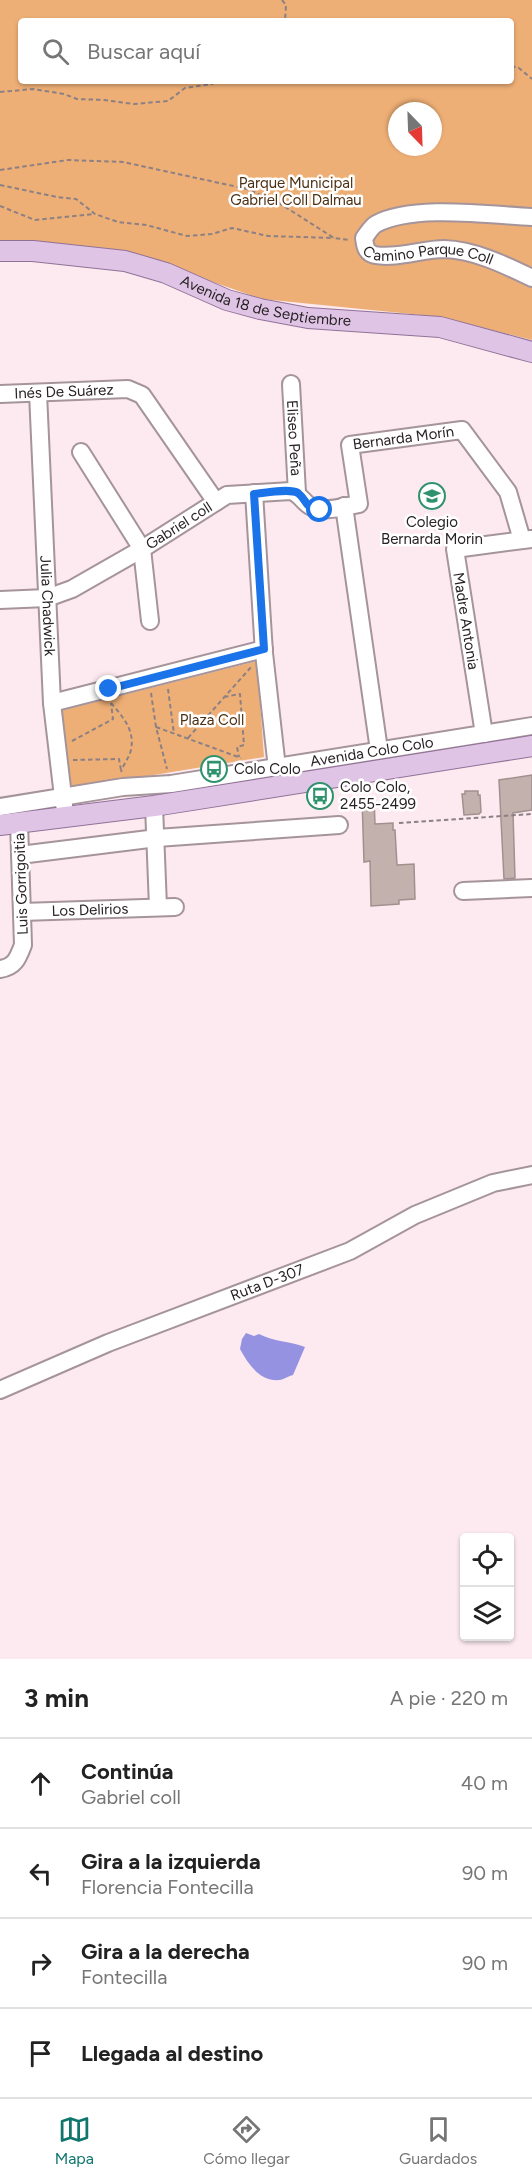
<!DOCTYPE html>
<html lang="es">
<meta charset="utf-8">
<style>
:root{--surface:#fff;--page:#f6f6f6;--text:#222;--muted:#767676;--line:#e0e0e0;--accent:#0f766e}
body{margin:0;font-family:Figtree,sans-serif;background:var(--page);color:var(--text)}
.controls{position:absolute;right:18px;bottom:18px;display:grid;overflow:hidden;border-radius:6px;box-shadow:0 2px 4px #0004}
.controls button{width:54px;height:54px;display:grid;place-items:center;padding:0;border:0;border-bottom:2px solid var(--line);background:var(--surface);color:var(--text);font:30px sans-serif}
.compass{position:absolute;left:388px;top:102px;width:54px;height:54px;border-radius:50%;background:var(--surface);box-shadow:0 2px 4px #0004;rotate:157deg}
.stop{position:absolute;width:18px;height:18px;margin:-14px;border:4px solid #1a73e8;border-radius:50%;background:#fff}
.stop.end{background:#1a73e8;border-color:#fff;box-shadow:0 2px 6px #0008}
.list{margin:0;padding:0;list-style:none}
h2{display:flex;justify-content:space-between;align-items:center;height:78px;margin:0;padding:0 24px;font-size:26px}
h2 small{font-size:20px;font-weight:400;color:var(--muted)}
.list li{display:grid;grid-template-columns:39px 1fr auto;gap:18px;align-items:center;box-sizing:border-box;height:90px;padding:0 24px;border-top:2px solid var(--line)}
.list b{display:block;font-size:22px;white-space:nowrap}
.list p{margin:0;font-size:20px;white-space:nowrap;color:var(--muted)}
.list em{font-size:20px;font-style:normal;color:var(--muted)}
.icon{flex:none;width:33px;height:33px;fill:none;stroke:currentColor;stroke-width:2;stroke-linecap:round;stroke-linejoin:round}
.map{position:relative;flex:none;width:532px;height:1659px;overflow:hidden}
.search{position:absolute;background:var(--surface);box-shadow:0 2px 4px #0004;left:18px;right:18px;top:18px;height:66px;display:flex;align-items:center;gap:15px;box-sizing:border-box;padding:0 21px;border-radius:6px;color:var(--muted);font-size:22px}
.sheet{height:438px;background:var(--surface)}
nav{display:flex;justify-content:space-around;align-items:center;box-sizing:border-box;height:84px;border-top:2px solid var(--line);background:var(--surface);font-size:16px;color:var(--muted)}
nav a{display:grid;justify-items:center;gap:3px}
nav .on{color:var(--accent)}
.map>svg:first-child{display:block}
.green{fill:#eeaf76;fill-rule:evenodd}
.water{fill:#9592e2}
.building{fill:#c3b1ae;stroke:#a2908e;stroke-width:1.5}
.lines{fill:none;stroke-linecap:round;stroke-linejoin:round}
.minor-casing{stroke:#a5949a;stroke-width:20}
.major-casing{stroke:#917297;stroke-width:22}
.path{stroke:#8c8084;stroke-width:2;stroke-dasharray:4.5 3;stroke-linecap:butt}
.minor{stroke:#fff;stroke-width:16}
.major{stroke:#dfc4e6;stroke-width:20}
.route{stroke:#1a73e8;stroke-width:8}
.labels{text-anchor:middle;stroke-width:5;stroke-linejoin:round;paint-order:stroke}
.park-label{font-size:15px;fill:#4d3014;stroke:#fff}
.street-label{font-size:15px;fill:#282224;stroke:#fff}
.poi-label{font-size:15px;fill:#282224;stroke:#fff;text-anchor:start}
</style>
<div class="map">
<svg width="532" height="1659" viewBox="0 0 532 1659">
<rect width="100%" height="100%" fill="#fceaf0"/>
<path class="green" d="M0,0H532V340L441,317L262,299L135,255L0,243ZM21,21H511V81H21ZM397,111H433V147H397Z
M257,661L264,757L68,789L60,711Z"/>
<path class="water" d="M246,1333L254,1336L259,1334C274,1342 289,1341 305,1347L293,1375C289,1376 284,1379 280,1380C260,1382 248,1364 240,1349L242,1339Z"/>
<path class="building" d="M532,775V810L513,813L515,878L504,879L499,780Z
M465,791H478V795H480L481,812L479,814L464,815L462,794H465Z
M374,797L375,824L393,823V830H395L397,865L414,864L415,899L399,900V904L371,906L370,861L364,862L362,798Z"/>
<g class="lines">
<defs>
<g id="minor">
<path id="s1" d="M532,217C490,215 413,204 376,224C371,227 368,233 364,238C365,246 366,253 375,255C396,259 423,249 444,249C475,250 505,265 532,278"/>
<path id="s2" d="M291,384L297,493"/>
<path id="s3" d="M38,393L52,703L64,805"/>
<path id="s4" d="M0,394L128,389L142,395L216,502"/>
<path d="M81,452L142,549L150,621"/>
<path d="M254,493L264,653L277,768"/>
<path d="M344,506L379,750"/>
<path id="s5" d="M0,600L47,598L72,589L142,549L227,495L291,491C300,494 302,501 310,506C322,514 345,506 359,504L350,445L462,430L508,492L522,540"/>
<path d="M52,703L264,649"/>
<path d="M484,734L455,549L531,539"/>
<path d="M154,806L158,907"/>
<path id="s6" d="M0,807L123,787L171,784L532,726"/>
<path d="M20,855L157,838L339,825"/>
<path d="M463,891L532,888"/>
<path id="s7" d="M22,912L175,907"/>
<path d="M0,969C15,967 18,958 23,945L19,823"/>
<path id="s8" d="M0,1390L108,1343L350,1251L415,1215L493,1183L532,1175"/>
</g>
<g id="major">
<path id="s9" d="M0,251H33L125,261L166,273L227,300L260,309L308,318L440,327L532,352"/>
<path d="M0,825L154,806L532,746"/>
</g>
</defs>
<use href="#minor" class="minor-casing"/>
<use href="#major" class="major-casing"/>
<path class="path" d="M282,0L286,5L285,21
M511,66L519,68L532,79
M0,92L33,89L64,94L77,99L104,100L134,104L168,101L185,88L212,84L218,81
M0,170L68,160L123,162L247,189L279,203L334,238L350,240
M0,185L57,197L76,199L95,214L118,222L146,225L187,236L212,234L232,228L268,236L334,238
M0,206L35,220L95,214
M168,689L174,734
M151,693L156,727L167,769
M224,697L240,694L244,745L237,747L239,757
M111,703C123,717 135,730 131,750C129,758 123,765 121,772
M156,727L241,758
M188,738L252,666
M72,741L113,719L111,703
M73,760L119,759L121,770
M399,823L532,814"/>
<use href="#minor" class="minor"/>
<use href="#major" class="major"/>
</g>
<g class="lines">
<path class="route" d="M109,689L264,649L254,494C263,493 290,488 298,493C308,501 303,507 320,510"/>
</g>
<defs>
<symbol id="school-ring" viewBox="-11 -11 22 22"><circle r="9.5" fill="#fff" stroke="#2e926e" stroke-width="1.5"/><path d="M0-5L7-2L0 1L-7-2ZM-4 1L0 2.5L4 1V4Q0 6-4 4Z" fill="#2e926e"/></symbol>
<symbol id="bus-ring" viewBox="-11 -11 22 22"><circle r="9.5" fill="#fff" stroke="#2e926e" stroke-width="1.5"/><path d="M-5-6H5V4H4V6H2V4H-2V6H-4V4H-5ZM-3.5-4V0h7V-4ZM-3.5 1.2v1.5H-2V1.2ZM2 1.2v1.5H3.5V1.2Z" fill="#2e926e"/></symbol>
</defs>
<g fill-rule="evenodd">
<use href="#school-ring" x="417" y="481" width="30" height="30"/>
<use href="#bus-ring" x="199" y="754" width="30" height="30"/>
<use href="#bus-ring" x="305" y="781" width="30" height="30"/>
</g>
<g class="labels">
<g class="park-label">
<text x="296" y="188">Parque Municipal<tspan x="296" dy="17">Gabriel Coll Dalmau</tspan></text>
<text x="212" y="725">Plaza Coll</text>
</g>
<g class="street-label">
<text dy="5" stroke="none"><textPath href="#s1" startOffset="252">Camino Parque Coll</textPath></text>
<text dy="5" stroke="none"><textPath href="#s9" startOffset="273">Avenida 18 de Septiembre</textPath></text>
<text dy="5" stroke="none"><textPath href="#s4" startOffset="64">Inés De Suárez</textPath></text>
<text dy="5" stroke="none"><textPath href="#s2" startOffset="54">Eliseo Peña</textPath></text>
<text dy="5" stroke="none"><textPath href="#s5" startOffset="507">Bernarda Morín</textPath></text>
<text dy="5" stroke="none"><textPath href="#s5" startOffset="198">Gabriel coll</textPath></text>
<text dy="5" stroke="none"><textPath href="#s3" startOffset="213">Julia Chadwick</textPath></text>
<text transform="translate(466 621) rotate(81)" y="5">Madre Antonia</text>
<text dy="5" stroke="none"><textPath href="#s6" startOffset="376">Avenida Colo Colo</textPath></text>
<text transform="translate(21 884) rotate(-92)" y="5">Luis Gorrigoitia</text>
<text dy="5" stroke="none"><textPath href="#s7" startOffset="68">Los Delirios</textPath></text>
<text dy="5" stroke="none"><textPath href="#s8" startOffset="288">Ruta D-307</textPath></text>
</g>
<g class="poi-label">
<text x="432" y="527" text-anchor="middle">Colegio<tspan x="432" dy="17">Bernarda Morin</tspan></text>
<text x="234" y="774">Colo Colo</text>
<text x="340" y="792">Colo Colo,<tspan x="340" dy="17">2455-2499</tspan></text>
</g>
</g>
</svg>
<div class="controls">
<button><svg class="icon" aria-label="locate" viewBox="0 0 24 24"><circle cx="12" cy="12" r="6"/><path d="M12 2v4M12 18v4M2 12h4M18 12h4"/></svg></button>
<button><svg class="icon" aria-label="layers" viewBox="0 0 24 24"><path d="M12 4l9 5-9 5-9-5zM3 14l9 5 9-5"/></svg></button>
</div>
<svg class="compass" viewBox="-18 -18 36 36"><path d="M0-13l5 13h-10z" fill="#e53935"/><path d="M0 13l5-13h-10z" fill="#767676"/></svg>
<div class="stop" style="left:320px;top:510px"></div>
<div class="stop end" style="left:109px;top:689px"></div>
<div class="search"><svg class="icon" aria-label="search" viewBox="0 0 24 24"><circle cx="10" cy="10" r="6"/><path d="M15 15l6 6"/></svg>Buscar aquí</div>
</div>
<section class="sheet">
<h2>3 min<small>A pie · 220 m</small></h2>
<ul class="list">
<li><svg class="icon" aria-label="ahead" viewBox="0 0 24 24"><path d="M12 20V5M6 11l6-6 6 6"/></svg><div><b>Continúa</b><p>Gabriel coll</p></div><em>40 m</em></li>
<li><svg class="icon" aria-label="left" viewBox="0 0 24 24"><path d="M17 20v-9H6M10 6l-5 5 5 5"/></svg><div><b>Gira a la izquierda</b><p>Florencia Fontecilla</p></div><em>90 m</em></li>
<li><svg class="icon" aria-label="right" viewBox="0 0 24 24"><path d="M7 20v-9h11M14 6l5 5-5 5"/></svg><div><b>Gira a la derecha</b><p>Fontecilla</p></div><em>90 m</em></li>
<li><svg class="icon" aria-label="arrive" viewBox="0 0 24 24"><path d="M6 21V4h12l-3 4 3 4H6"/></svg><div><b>Llegada al destino</b></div></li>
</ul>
</section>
<nav>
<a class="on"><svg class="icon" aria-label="map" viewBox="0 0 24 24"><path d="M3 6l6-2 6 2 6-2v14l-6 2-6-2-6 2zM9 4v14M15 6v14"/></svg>Mapa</a>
<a><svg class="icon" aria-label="directions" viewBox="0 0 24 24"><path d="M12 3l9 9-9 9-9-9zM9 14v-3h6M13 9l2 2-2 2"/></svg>Cómo llegar</a>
<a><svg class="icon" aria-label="saved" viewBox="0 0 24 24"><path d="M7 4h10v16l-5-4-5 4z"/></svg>Guardados</a>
</nav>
